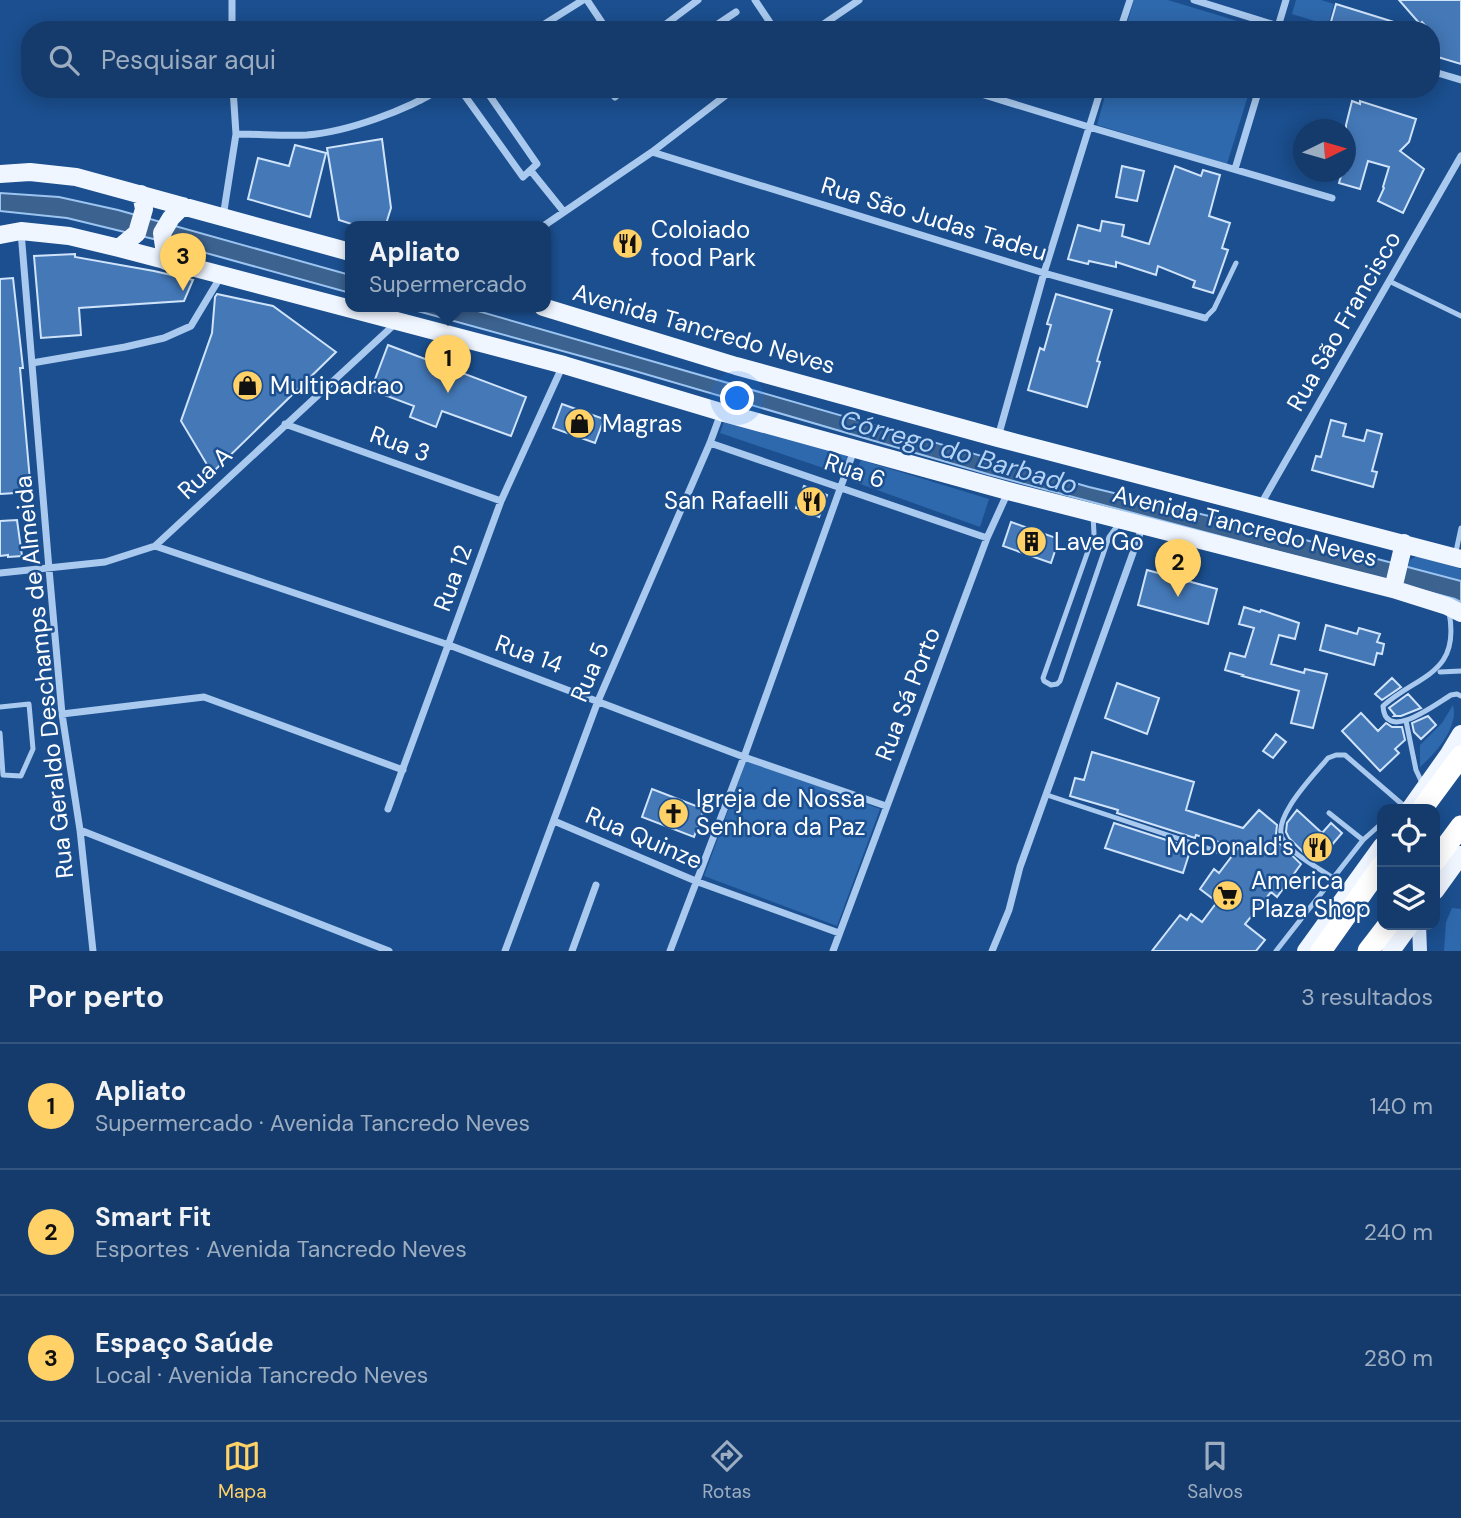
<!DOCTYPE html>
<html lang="pt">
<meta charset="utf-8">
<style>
:root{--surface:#143b6b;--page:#1d4271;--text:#f1f3f6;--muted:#9dadc1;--line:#33557e;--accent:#ffd166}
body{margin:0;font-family:"DM Sans",sans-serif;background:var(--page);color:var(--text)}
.controls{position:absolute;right:21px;bottom:21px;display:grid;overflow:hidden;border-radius:14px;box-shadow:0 4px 18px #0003}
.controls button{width:63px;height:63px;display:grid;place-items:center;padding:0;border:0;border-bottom:2px solid var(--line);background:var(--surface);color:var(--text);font:35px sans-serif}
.compass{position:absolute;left:1293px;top:119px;width:63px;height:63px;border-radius:50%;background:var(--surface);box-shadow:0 4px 18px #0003;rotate:85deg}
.you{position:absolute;left:738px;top:399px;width:24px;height:24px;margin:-18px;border:5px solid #fff;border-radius:50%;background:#1a73e8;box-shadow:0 0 0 10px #1a73e833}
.badge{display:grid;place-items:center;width:46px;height:46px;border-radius:50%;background:var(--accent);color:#111;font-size:23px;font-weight:700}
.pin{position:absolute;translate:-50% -58px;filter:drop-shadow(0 2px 4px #0008)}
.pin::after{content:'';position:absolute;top:37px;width:24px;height:21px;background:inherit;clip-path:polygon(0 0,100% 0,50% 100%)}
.popup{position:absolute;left:345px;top:221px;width:206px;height:91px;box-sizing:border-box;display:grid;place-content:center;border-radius:14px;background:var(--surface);filter:drop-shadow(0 2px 5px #0005);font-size:23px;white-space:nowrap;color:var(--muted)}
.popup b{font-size:26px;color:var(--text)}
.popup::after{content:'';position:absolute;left:50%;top:100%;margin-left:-14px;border:14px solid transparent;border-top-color:var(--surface)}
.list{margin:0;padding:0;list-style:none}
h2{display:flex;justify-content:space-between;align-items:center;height:91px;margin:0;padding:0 28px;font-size:30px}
h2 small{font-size:23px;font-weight:400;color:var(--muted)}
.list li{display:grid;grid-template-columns:46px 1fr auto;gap:21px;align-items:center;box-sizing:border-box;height:126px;padding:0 28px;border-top:2px solid var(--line)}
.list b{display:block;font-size:26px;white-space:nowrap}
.list p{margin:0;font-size:23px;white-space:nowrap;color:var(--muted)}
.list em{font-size:23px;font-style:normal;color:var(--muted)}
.icon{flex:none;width:38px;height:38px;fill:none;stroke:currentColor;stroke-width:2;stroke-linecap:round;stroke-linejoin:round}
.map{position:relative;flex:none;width:1461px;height:951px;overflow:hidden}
.search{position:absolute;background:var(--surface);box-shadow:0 4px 18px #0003;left:21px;right:21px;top:21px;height:77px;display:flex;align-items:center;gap:18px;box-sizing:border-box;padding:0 24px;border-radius:28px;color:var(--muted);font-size:26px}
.sheet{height:469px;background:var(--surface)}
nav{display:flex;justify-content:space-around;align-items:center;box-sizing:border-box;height:98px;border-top:2px solid var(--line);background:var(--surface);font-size:19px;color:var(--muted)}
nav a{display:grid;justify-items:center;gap:4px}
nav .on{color:var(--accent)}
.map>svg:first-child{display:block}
.green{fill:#2e69ad}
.water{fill:#3c6290;stroke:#9cc4f0;stroke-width:2}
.building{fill:#4478b7;stroke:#cfe3fa;stroke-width:2}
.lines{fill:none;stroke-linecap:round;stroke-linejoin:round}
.lane{stroke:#a9c9ee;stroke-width:5}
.street{stroke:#a9c9ee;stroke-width:7}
.secondary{stroke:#d6e6fa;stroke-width:14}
.primary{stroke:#f0f6ff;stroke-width:18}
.highway{stroke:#fff;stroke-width:21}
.labels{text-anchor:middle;stroke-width:5;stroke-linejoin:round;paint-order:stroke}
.street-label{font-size:24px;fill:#fff;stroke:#1b4f8f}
.poi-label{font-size:24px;fill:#fff;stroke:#1b4f8f;text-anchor:start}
.water-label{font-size:26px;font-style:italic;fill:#b5d3f5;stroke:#1b4f8f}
</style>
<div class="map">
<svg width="1461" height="951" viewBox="0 0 1461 951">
<rect width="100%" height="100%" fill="#1b4f8f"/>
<path class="green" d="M1134,0H1168L1267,30H1125Z
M1296,0H1321L1334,4L1328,25L1292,14Z
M1107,89H1250L1227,164L1097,125Z
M725,419L850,451L841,474L720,433Z
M861,460L989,499L980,527L852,481Z
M1417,556L1461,569V581L1418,570L1413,587L1455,599L1461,602V609L1401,586L1410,560Z
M1453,705C1459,727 1436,753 1420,767V745L1442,723Z
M747,759L880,809L837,926L704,876Z
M1452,908L1461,909V951H1444L1446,922Z"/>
<path class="water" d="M0,193L59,197L118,210L350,275V293L170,243L67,218L0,211Z
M403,307H464L1089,487L1271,531L1461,581V602L1455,599L991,475L628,369Z"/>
<path class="building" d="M1399,0H1461V64L1431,55V30H1429L1422,22L1420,24Z
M1336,4L1410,27V30H1345L1330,25Z
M1352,101L1360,104V101L1416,119L1409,142L1400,151L1424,169L1403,213L1378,201L1384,188L1383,187L1389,167L1368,161L1360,189L1339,183L1342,172H1346V125Z
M382,139L391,208L385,227H361L339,220L327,148Z
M295,145L326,153L310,217L248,199L258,158L289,166Z
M1122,166L1144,171L1137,201L1116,197Z
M1175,166L1201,176L1203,170L1220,175L1209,216L1230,223L1222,248L1228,250L1213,293L1193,287L1195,281L1158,266L1156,275L1116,262V267L1089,261L1088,264L1068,259L1078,225L1100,231L1102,221L1124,225L1122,236L1149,244Z
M75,254V257L154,271L193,280L184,301L79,308L81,335L41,338L34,256Z
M13,278L23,368H20L31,492L0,494V279Z
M217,294L273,306L336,352L212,473L181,421L212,333L215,297Z
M1056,294L1112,310L1097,361L1100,362L1087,407L1028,390L1040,348L1044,350L1051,325L1047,324Z
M388,345L526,397L511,436L442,411L436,427L410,417L414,406L371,390Z
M562,404L604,419L595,443L553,428Z
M1331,420L1346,424L1343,436L1364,441L1367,430L1382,434L1372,471L1377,472L1373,487L1312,470L1316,456L1321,457Z
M804,486L827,495L819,517L796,508Z
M17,520L22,556L8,557V555L0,556V521Z
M1011,522L1059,539L1051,563L1003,546Z
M1147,570L1217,589L1208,624L1138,605Z
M1244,607L1260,612L1261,610L1299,623L1295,639L1279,635L1271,664L1304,673L1305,669L1327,674L1313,728L1291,723L1299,691L1242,676L1243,675L1225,670L1230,653L1245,657L1254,628L1239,624Z
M1326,625L1357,634L1359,628L1380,634L1377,642L1384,644L1382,654L1377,653L1374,665L1320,650Z
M1392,678L1401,687L1382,700L1375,694Z
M1117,683L1159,698L1147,734L1105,718Z
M1408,694L1421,708L1401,716H1394L1395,715L1389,708Z
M1361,713L1378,731L1386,723L1392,727H1402L1405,740L1395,749L1399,753L1380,771L1342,731Z
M1428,716L1436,725L1421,739L1414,732L1412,723Z
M1276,734L1286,742L1273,758L1263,751Z
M1092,752L1194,782L1186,810L1243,828L1259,810L1277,825L1276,834L1280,844L1301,864L1277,897L1271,892L1245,924L1265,940L1256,951H1152L1180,915L1187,920L1191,914L1202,922L1217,902L1200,889L1214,869L1219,873L1238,848L1196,835L1195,838L1117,813L1118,810L1070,796L1075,778L1084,780Z
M652,789L704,809L694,837L642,817Z
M1297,810L1322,833L1331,823L1342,833L1319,860L1310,852L1308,855L1304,853L1289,838L1286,832L1287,823Z
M1114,823L1191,848L1183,873L1105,848Z"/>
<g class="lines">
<path class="lane" d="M416,89L421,101
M1389,281L1461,316
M1205,318L1214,309L1236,263
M1093,515L1094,534L1043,678L1044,681L1051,685L1057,684L1060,681L1109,537L1120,522
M1455,556L1461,528
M1449,612C1461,675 1417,675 1383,706C1385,744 1437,703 1451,695L1457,694L1461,696
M1440,672L1461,671
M0,707L29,704L33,749L21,776L3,775L0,733
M1406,721L1416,770L1423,785
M1047,795L1222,853
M1329,813L1363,840
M1333,878C1317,867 1296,857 1284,841C1268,821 1315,774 1328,758L1336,755H1345L1403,805
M1276,951L1363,840L1382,823"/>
<path class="street" d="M232,0V30
M587,0L607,30
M755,0L775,30
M1194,0L1291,30
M535,30L583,0
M658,30L698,0
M709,30L736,12
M815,30L859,0
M1120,30L1130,0
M1277,30L1286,0
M1431,71L1461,80
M460,89L523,177L537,164L485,89
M965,89L1089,127L1332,198
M615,97L624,89
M236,134C259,134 284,136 307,135C347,132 407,110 440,89
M652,152L1044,273L1205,318
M1235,169L1259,89
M531,171L564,212
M223,217L236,134L233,89
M542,227L652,152L734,89
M21,232L49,569L62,714L80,830L93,951
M32,363L125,347L164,338L191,326L221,276
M285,424L501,501
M998,437L1044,273L1101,89
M710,443L987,538
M1261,504L1461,156
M155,546L449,645L744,757L886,806
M0,573L105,562L155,546L397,322
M62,714L204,697L403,770
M388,809L501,501L563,365
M554,821L698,882L839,933
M80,830L389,951
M505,951L598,701L710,443L721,413
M572,951L596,885
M670,951L744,757L854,450
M833,951L987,538L1008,492
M992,951L1009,910L1020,867L1143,525"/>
<path class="secondary" d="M1419,925L1420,951"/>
<path class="primary" d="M0,174L30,172L76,177L350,252
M0,235L21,231L69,236L119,248L564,365L721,412L1008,491L1393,589L1447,606L1461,613
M119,248L137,233L144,209L141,194
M166,261L162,233L171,218L183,206
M543,307L736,366L998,438L1461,559
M1393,589L1404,543
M1410,809L1449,754L1461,734
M1435,891L1461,855
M1306,951L1382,846
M1391,951L1410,925"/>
<path class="highway" d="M1422,809L1461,756
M1435,861L1461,826
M1321,951L1382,865
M1368,951L1388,925"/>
</g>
<defs>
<symbol id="restaurant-disc" viewBox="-11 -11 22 22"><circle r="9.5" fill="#ffd166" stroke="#1b4f8f"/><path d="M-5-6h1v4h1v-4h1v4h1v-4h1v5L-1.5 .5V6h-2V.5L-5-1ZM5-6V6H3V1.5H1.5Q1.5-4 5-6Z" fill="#111"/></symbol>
<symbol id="shop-disc" viewBox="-11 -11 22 22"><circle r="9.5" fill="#ffd166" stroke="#1b4f8f"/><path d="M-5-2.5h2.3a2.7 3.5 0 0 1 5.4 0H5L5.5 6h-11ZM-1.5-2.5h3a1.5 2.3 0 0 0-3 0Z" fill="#111"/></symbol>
<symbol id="building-disc" viewBox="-11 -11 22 22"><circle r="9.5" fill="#ffd166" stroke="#1b4f8f"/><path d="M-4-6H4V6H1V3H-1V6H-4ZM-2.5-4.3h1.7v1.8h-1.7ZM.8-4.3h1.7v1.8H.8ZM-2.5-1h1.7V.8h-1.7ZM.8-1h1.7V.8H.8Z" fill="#111"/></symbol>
<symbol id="church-disc" viewBox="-11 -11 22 22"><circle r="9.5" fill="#ffd166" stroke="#1b4f8f"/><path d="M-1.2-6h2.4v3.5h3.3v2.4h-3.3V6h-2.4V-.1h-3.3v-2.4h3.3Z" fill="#111"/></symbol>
<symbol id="supermarket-disc" viewBox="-11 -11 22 22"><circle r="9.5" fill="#ffd166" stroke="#1b4f8f"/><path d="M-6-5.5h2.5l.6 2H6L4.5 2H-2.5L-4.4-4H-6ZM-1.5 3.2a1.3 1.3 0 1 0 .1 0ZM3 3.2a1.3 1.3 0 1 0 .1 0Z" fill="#111"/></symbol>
</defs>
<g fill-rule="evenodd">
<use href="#restaurant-disc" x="610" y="226" width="35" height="35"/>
<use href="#shop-disc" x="230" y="368" width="35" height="35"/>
<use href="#shop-disc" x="562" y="406" width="35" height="35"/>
<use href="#restaurant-disc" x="794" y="484" width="35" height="35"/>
<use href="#building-disc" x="1014" y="524" width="35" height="35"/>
<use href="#church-disc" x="656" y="796" width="35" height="35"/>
<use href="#restaurant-disc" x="1300" y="830" width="35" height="35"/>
<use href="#supermarket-disc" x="1210" y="878" width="35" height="35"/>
</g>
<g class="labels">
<g class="street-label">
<text transform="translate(934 219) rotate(17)" y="8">Rua São Judas Tadeu</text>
<text transform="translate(1344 321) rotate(-60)" y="8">Rua São Francisco</text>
<text transform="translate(704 329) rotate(16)" y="8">Avenida Tancredo Neves</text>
<text transform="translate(400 444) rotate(20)" y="8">Rua 3</text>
<text transform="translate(855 471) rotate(19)" y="8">Rua 6</text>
<text transform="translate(205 473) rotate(-43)" y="8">Rua A</text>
<text transform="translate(1245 526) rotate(14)" y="8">Avenida Tancredo Neves</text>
<text transform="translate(453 578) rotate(-70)" y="8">Rua 12</text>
<text transform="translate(529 654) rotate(20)" y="8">Rua 14</text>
<text transform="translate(590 672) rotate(-67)" y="8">Rua 5</text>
<text transform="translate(44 677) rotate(-96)" y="8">Rua Geraldo Deschamps de Almeida</text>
<text transform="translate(908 694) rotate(-69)" y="8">Rua Sá Porto</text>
<text transform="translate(644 838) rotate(23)" y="8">Rua Quinze</text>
</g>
<g class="poi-label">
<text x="651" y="238">Coloiado<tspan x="651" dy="28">food Park</tspan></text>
<text x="270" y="394">Multipadrao</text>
<text x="602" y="432">Magras</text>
<text x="789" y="509" text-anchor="end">San Rafaelli</text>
<text x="1054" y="550">Lave Go</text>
<text x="696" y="807">Igreja de Nossa<tspan x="696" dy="28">Senhora da Paz</tspan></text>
<text x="1294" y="855" text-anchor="end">McDonald's</text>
<text x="1251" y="889">America<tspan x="1251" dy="28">Plaza Shop</tspan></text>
</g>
<g class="water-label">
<text transform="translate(959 452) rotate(16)" y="9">Córrego do Barbado</text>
</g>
</g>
</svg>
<div class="controls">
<button><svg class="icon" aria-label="locate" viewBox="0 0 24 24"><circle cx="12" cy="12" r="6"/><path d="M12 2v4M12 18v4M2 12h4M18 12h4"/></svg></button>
<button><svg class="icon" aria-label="layers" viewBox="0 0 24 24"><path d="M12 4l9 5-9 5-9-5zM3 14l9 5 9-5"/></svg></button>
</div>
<svg class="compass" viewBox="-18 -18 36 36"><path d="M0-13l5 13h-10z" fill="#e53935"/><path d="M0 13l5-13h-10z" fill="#9dadc1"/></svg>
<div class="you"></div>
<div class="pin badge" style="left:448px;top:393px">1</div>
<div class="popup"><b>Apliato</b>Supermercado</div>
<div class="pin badge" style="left:1178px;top:597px">2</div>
<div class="pin badge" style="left:183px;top:291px">3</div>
<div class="search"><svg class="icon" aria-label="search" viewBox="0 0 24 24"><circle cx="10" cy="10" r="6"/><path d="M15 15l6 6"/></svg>Pesquisar aqui</div>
</div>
<section class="sheet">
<h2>Por perto<small>3 resultados</small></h2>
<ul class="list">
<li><span class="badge">1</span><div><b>Apliato</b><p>Supermercado · Avenida Tancredo Neves</p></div><em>140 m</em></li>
<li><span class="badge">2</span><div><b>Smart Fit</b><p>Esportes · Avenida Tancredo Neves</p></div><em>240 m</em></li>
<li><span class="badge">3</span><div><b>Espaço Saúde</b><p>Local · Avenida Tancredo Neves</p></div><em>280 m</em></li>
</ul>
</section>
<nav>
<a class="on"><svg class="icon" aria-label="map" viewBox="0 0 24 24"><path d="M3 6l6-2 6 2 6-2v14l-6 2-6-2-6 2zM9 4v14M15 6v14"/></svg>Mapa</a>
<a><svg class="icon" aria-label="directions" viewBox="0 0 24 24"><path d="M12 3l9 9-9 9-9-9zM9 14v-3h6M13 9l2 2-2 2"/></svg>Rotas</a>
<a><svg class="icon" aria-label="saved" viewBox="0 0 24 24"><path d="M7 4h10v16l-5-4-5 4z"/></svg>Salvos</a>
</nav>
